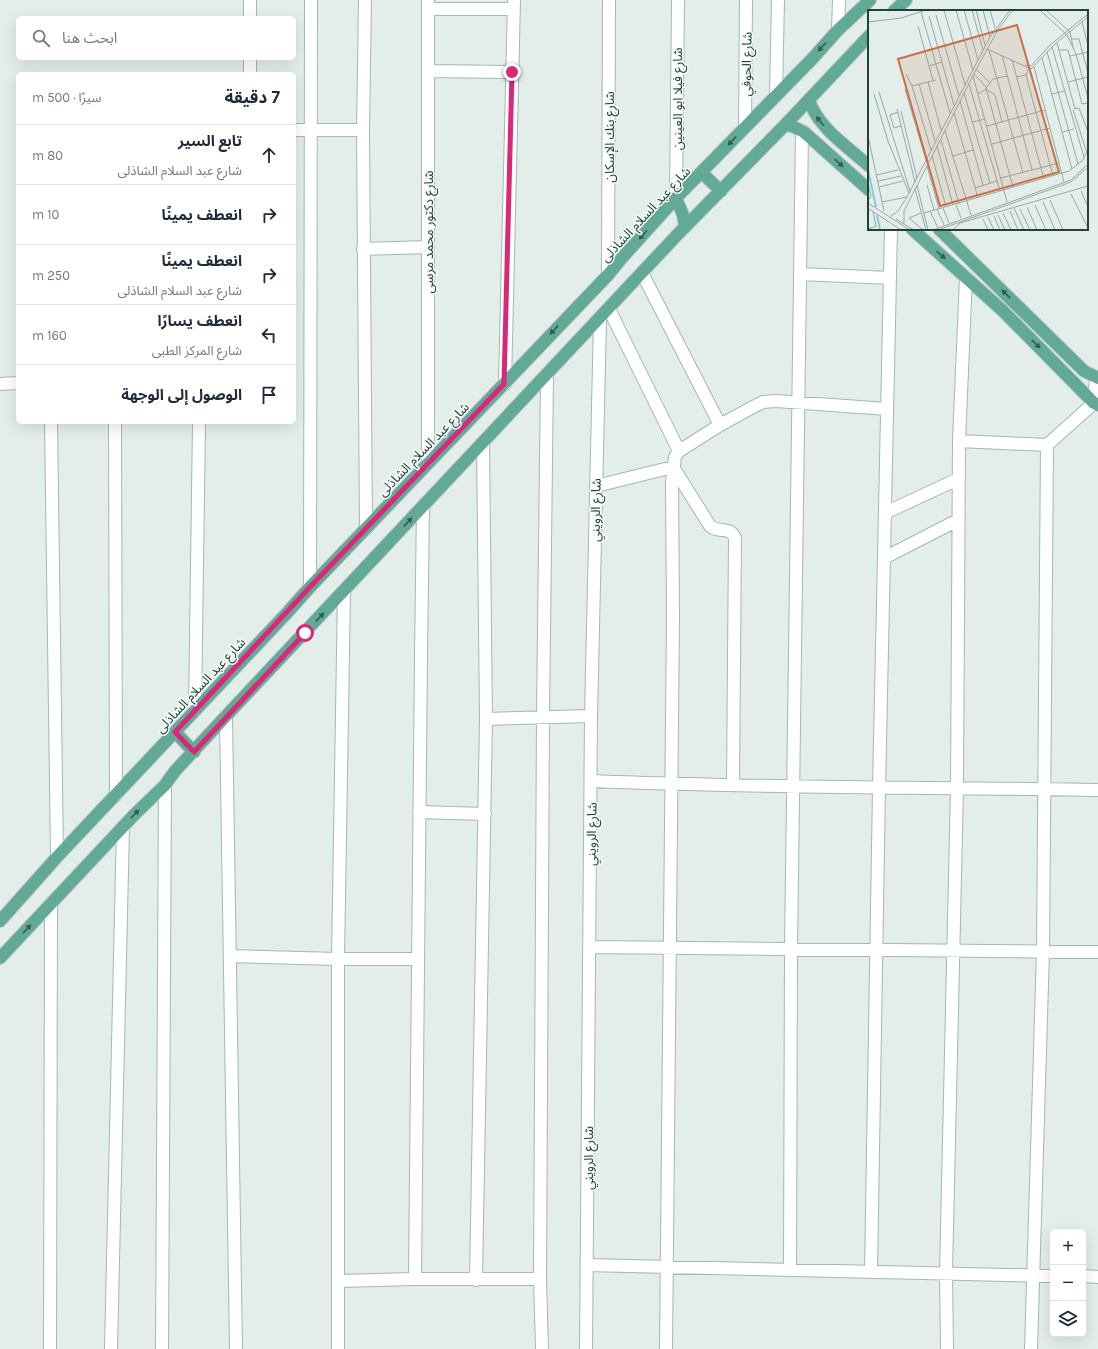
<!DOCTYPE html>
<html lang="ar">
<meta charset="utf-8">
<style>
:root{--surface:#fff;--page:#f6f6f7;--text:#1f2937;--muted:#747a83;--line:#e0e1e3}
body{margin:0;font-family:Karla,"Noto Sans Arabic",sans-serif;background:var(--page);color:var(--text);direction:rtl}
.controls{position:absolute;right:12px;bottom:12px;display:grid;overflow:hidden;border-radius:6px;box-shadow:0 4px 16px #0002}
.controls button{width:36px;height:36px;display:grid;place-items:center;padding:0;border:0;border-bottom:1px solid var(--line);background:var(--surface);color:var(--text);font:20px sans-serif}
.stop{position:absolute;width:12px;height:12px;margin:-9px;border:3px solid #db2777;border-radius:50%;background:#fff}
.stop.end{background:#db2777;border-color:#fff;box-shadow:0 1px 4px #0008}
.list{margin:0;padding:0;list-style:none}
h2{display:flex;justify-content:space-between;align-items:center;height:52px;margin:0;padding:0 16px;font-size:17px}
h2 small{font-size:13px;font-weight:400;color:var(--muted)}
.list li{display:grid;grid-template-columns:26px 1fr auto;gap:12px;align-items:center;box-sizing:border-box;height:60px;padding:0 16px;border-top:1px solid var(--line)}
.list b{display:block;font-size:15px;white-space:nowrap}
.list p{margin:0;font-size:13px;white-space:nowrap;color:var(--muted)}
.list em{font-size:13px;font-style:normal;color:var(--muted)}
.icon{flex:none;width:22px;height:22px;fill:none;stroke:currentColor;stroke-width:2;stroke-linecap:round;stroke-linejoin:round}
.map{position:relative;flex:none;width:1098px;height:1349px;overflow:hidden;direction:ltr}
.search{position:absolute;background:var(--surface);box-shadow:0 4px 16px #0002;left:16px;top:16px;width:280px;height:44px;display:flex;align-items:center;gap:10px;box-sizing:border-box;padding:0 14px;border-radius:6px;color:var(--muted);font-size:15px}
.panel{position:absolute;background:var(--surface);box-shadow:0 4px 16px #0002;left:16px;top:72px;width:280px;height:352px;border-radius:6px;direction:rtl}
.map>svg:first-child{display:block}
.lines{fill:none;stroke-linecap:round;stroke-linejoin:round}
.minor-casing{stroke:#a5b7b2;stroke-width:14}
.major-casing{stroke:#c1cac8;stroke-width:14}
.minor{stroke:#fff;stroke-width:12}
.major{stroke:#62a998;stroke-width:12}
.oneway{fill:#305c52}
.route{stroke:#db2777;stroke-width:5}
.labels{text-anchor:middle;stroke-width:3;stroke-linejoin:round;paint-order:stroke}
.street-label{font-size:13px;fill:#20423a;stroke:#f4faf7}
.inset-river{fill:none;stroke:#85cad9;stroke-width:2}
.inset-road{fill:none;stroke:#95a9a4;stroke-width:1}
.view{fill:#c7704a;fill-opacity:0.15;stroke:#c7704a;stroke-width:2}
.inset-edge{fill:none;stroke:#20423a;stroke-width:2}
</style>
<div class="map">
<svg width="1098" height="1349" viewBox="0 0 1098 1349">
<rect width="100%" height="100%" fill="#e3eeea"/>
<g class="lines">
<defs>
<path id="minor" d="M365,0L363,130L366,529
M428,9H513
M250,18V0
M838,30L839,0
M428,71L512,72
M250,74V58
M776,95L778,0
M745,127L746,0
M294,130H363
M676,198L678,0
M363,249L428,247
M642,273L720,425
M800,274L890,278
M608,275L609,0
M609,309L679,451
M0,384L18,383
M505,384L514,0
M51,422L57,857
M115,422L116,795
M959,441L1047,445L1094,403L1096,378
M428,463V0
M596,486L673,467L710,526C720,534 729,525 735,538L733,785
M885,513L958,479
M884,558L958,520
M310,587L311,0
M195,711L199,422
M226,716L236,1349
M486,719L591,716
M591,781C760,788 929,787 1098,790
M419,812L485,814
M590,947L1098,952
M230,956L338,959H418
M587,1265L1053,1276
M790,1270L791,949L802,131
M871,1272L879,788L891,229
M1083,1276L1098,1277
M415,1279L421,656L423,506
M476,1280L486,719L483,443
M338,1281L415,1279H540
M50,1349L51,903
M111,1349L123,827
M162,1349L165,785
M338,1349V959L344,591
M542,1349L540,1279L543,717L547,375
M586,1349L591,716L600,319
M666,1349L673,616L672,482L675,457L679,451L720,425L753,407L763,402L776,401L887,409
M947,1349L946,1273L957,788L959,441L966,277
M1031,1349L1043,951L1047,445"/>
<path id="major" d="M894,11L906,0
M809,100C818,128 848,147 869,166
M785,125L792,126L804,132L869,190
M702,173L721,191
M676,198L683,215L685,227
M912,229L1002,310L1094,403L1098,405
M939,229L1084,371L1098,378
M175,732L194,752
M0,921L57,857L286,614L310,587L608,275L621,259L676,198L813,58L838,30L870,0
M0,958L134,815L165,785L175,771L226,716L678,234L785,125L869,36"/>
</defs>
<use href="#minor" class="minor-casing"/>
<use href="#major" class="major-casing"/>
<use href="#minor" class="minor"/>
<use href="#major" class="major"/>
</g>
<defs><path id="oneway-solid" d="M-6-.8H1V-3.2L6.5 0L1 3.2V.8H-6Z"/></defs>
<g class="oneway">
<use href="#oneway-solid" transform="translate(822 47) rotate(132)"/>
<use href="#oneway-solid" transform="translate(820 121) rotate(-129)"/>
<use href="#oneway-solid" transform="translate(732 141) rotate(133)"/>
<use href="#oneway-solid" transform="translate(839 163) rotate(42)"/>
<use href="#oneway-solid" transform="translate(643 235) rotate(132)"/>
<use href="#oneway-solid" transform="translate(941 255) rotate(42)"/>
<use href="#oneway-solid" transform="translate(1006 294) rotate(-136)"/>
<use href="#oneway-solid" transform="translate(554 330) rotate(133)"/>
<use href="#oneway-solid" transform="translate(1036 344) rotate(45)"/>
<use href="#oneway-solid" transform="translate(408 522) rotate(-47)"/>
<use href="#oneway-solid" transform="translate(320 617) rotate(-47)"/>
<use href="#oneway-solid" transform="translate(135 814) rotate(-46)"/>
<use href="#oneway-solid" transform="translate(27 929) rotate(-47)"/>
</g>
<g class="lines">
<path class="route" d="M305,633L194,752L175,732L310,587L504,384L512,72"/>
</g>
<g class="labels">
<g class="street-label">
<text transform="translate(746 64) rotate(-89)" y="5">شارع الحوفي</text>
<text transform="translate(677 99) rotate(-90)" y="5">شارع فيلا ابو العينين</text>
<text transform="translate(609 137) rotate(-90)" y="5">شارع بنك الإسكان</text>
<text transform="translate(645 214) rotate(-47)" y="5">شارع عبد السلام الشاذلى</text>
<text transform="translate(428 232) rotate(-90)" y="5">شارع دكتور محمد مرسى</text>
<text transform="translate(423 449) rotate(-46)" y="5">شارع عبد السلام الشاذلى</text>
<text transform="translate(595 510) rotate(-89)" y="5">شارع الرويني</text>
<text transform="translate(200 685) rotate(-47)" y="5">شارع عبد السلام الشاذلى</text>
<text transform="translate(591 834) rotate(-89)" y="5">شارع الرويني</text>
<text transform="translate(588 1158) rotate(-90)" y="5">شارع الرويني</text>
</g>
</g>
<g transform="translate(868 10)">
<rect width="220" height="220" fill="#e3eeea"/>
<path class="inset-river" d="M0,160L8,197M9,205L12,220"/>
<path class="inset-road" d="M76,0L97,75M88,0L105,60M96,0L110,50M104,0L115,40M108,0L117,35M115,0L122,27M122,0L127,18M172,0L199,25L208,44L220,88M178,0L202,22L205,37M53,2L82,103M68,5L91,86M61,6L86,95M0,12L33,8L58,0M214,12L220,36M50,16L65,70M204,29H211L220,63M189,33L207,99M184,37L216,147M119,39L163,59L187,34L220,7M121,40L155,163M191,40H200L214,94L220,93M179,42L210,154M134,45L164,160M202,46L220,42M174,48L204,159M144,50L176,169M157,55L163,56L182,35L220,4M61,56L74,52M166,57L196,172M108,59L122,73M38,64L44,76L63,140M106,64L118,77M158,65L185,166M105,66L139,192M139,66L125,69L118,78L145,177M148,67L158,65L161,57M60,72L73,120M200,72L220,67M51,74L67,131M101,74L132,181M44,76L68,70M37,79L58,150M11,82L42,181M96,83L122,173M6,84L20,131L41,183M110,84L118,79L127,85L134,112M184,84L196,81M92,91L115,175M29,99L47,172M206,99L211,98L220,122M205,100L219,143M33,101L49,168M30,102L22,105L26,118L33,116M86,103L110,188M105,112L117,109M119,116L177,100M77,121L103,205M194,122L206,119M0,126L16,201M73,130L91,194M124,134L182,118M69,136L85,195M64,146L78,197M85,146L105,140M59,156L71,199M9,165L30,160M133,168L191,153M10,171L33,166M0,174L3,186L0,191M49,175L60,220M59,175L66,200M11,177L35,171M107,178L129,171M47,179L58,220M213,181L220,197M203,184L220,218M182,190L195,220M14,192L39,187M175,192L187,220M0,193L42,220M88,195L93,208M167,195L178,220M159,197L169,220M0,198L33,220M75,198L81,213M146,198L156,220M69,199L76,215M152,199L162,220M62,201L70,218M142,201L150,220M53,203L41,208L55,220M56,203L201,161L214,151L220,140M135,203L143,220M130,205L137,220M23,206L30,201L39,187L122,27L142,0M126,206L132,220M120,207L126,220M28,209L46,220M115,209L120,220M36,213V201L111,54L131,18L145,0M0,219L8,216L5,202M65,220L203,170L220,154M70,220L203,172L220,157M85,220L92,213L220,176"/>
<path class="view" d="M149,15L191,162L72,196L30,49Z"/>
<rect width="220" height="220" class="inset-edge"/>
</g>
</svg>
<div class="controls">
<button>+</button>
<button>−</button>
<button><svg class="icon" aria-label="layers" viewBox="0 0 24 24"><path d="M12 4l9 5-9 5-9-5zM3 14l9 5 9-5"/></svg></button>
</div>
<div class="stop" style="left:305px;top:633px"></div>
<div class="stop end" style="left:512px;top:72px"></div>
<div class="search"><svg class="icon" aria-label="search" viewBox="0 0 24 24"><circle cx="10" cy="10" r="6"/><path d="M15 15l6 6"/></svg>ابحث هنا</div>
<section class="panel">
<h2>7 دقيقة<small>سيرًا · 500 m</small></h2>
<ul class="list">
<li><svg class="icon" aria-label="ahead" viewBox="0 0 24 24"><path d="M12 20V5M6 11l6-6 6 6"/></svg><div><b>تابع السير</b><p>شارع عبد السلام الشاذلى</p></div><em>80 m</em></li>
<li><svg class="icon" aria-label="right" viewBox="0 0 24 24"><path d="M7 20v-9h11M14 6l5 5-5 5"/></svg><div><b>انعطف يمينًا</b></div><em>10 m</em></li>
<li><svg class="icon" aria-label="right" viewBox="0 0 24 24"><path d="M7 20v-9h11M14 6l5 5-5 5"/></svg><div><b>انعطف يمينًا</b><p>شارع عبد السلام الشاذلى</p></div><em>250 m</em></li>
<li><svg class="icon" aria-label="left" viewBox="0 0 24 24"><path d="M17 20v-9H6M10 6l-5 5 5 5"/></svg><div><b>انعطف يسارًا</b><p>شارع المركز الطبى</p></div><em>160 m</em></li>
<li><svg class="icon" aria-label="arrive" viewBox="0 0 24 24"><path d="M6 21V4h12l-3 4 3 4H6"/></svg><div><b>الوصول إلى الوجهة</b></div></li>
</ul>
</section>
</div>
